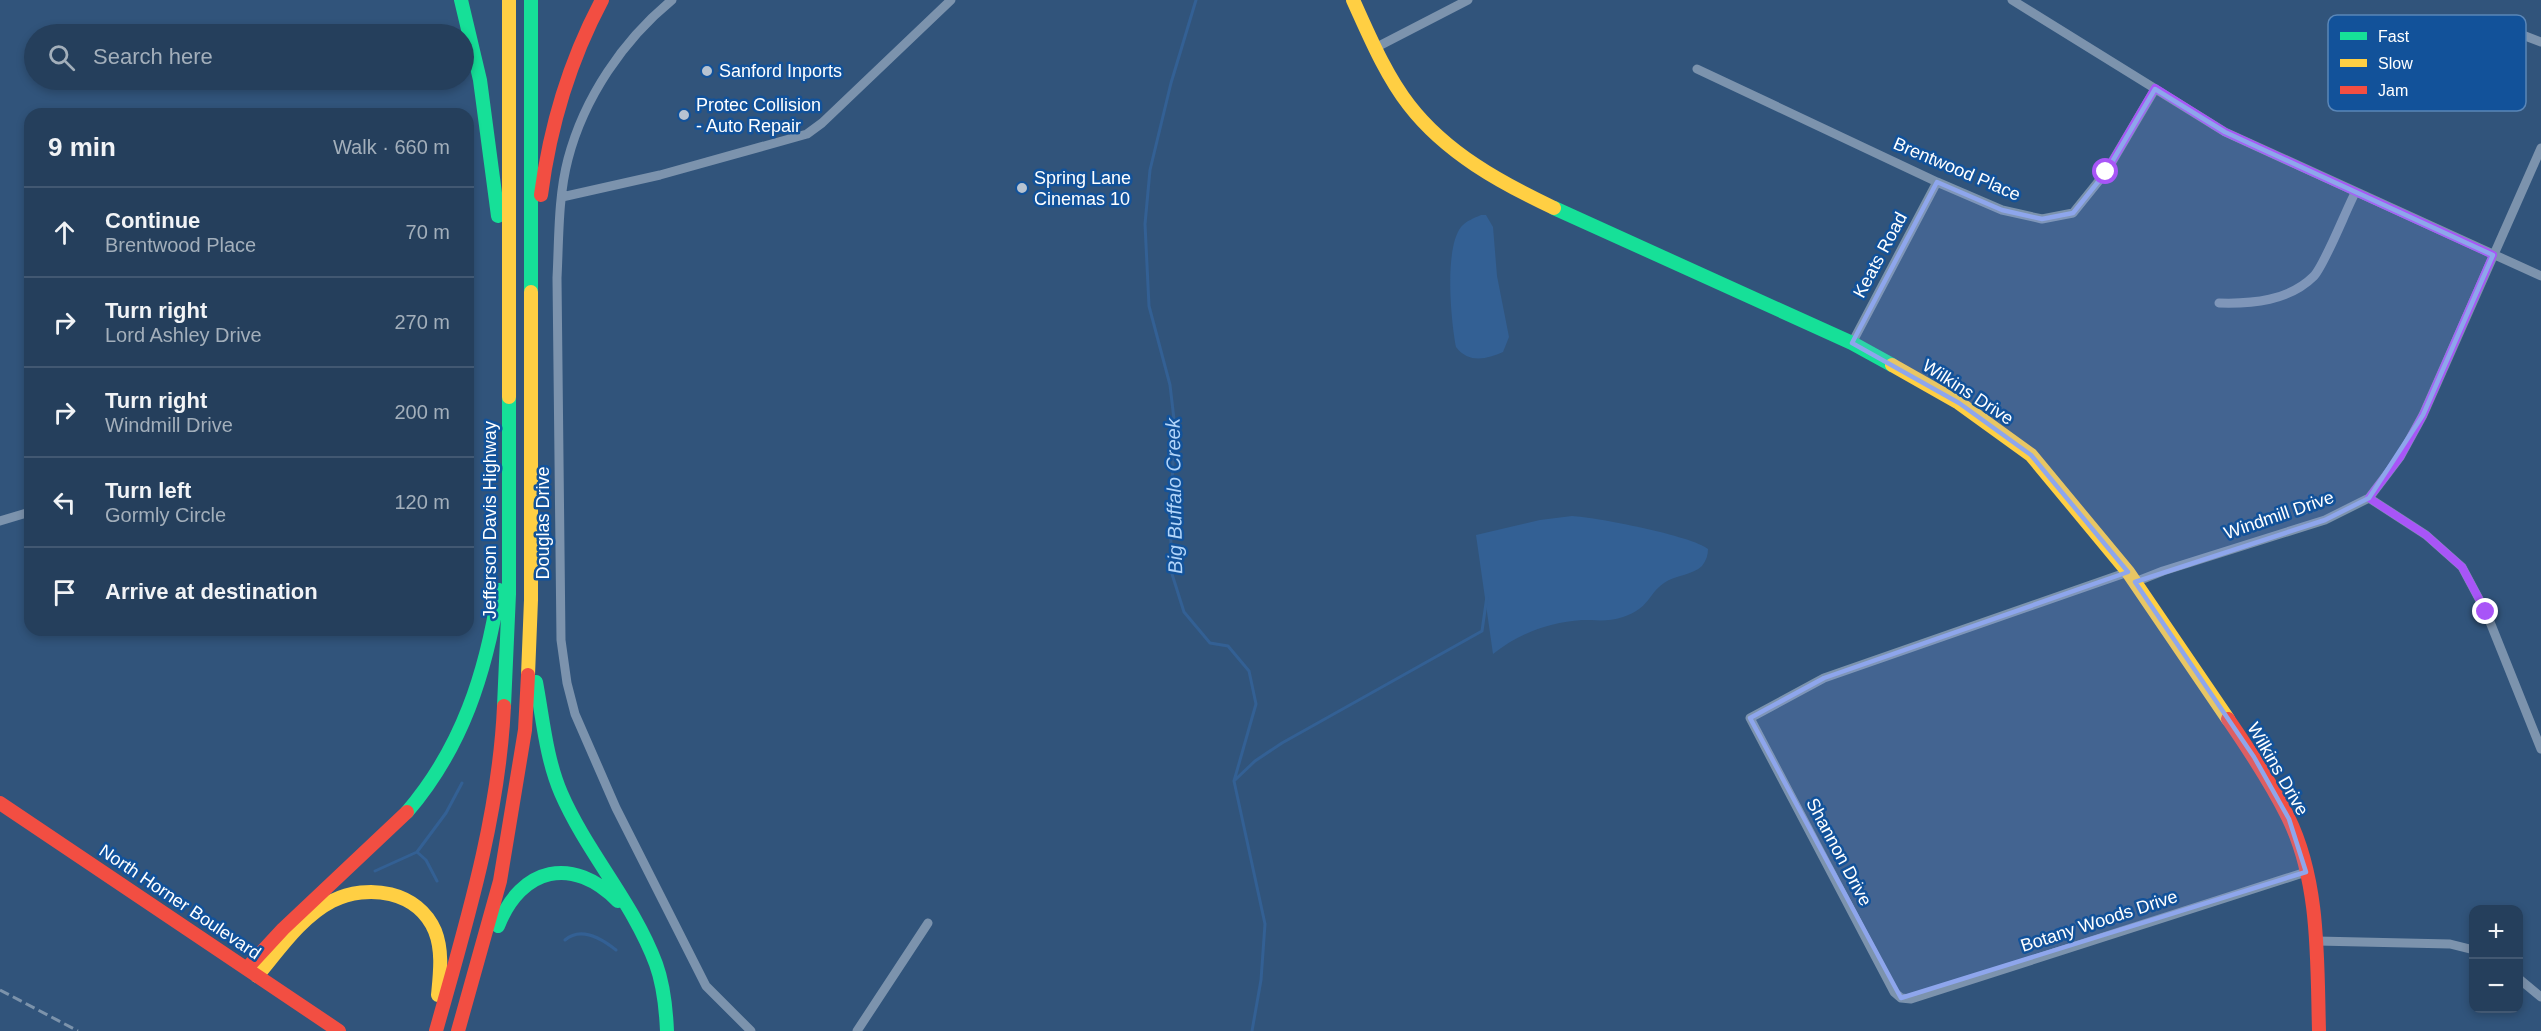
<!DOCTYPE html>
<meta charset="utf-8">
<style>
:root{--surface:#253f5c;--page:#2d4662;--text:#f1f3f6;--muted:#a3afbb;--line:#425872}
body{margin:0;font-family:Helvetica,sans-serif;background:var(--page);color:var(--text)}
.controls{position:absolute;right:18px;bottom:18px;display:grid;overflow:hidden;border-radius:12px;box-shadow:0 3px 9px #0003}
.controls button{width:54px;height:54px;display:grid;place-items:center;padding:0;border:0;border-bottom:2px solid var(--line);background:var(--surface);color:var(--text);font:30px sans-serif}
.stop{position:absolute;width:18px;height:18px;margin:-14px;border:4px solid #a855f7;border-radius:50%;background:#fff}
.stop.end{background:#a855f7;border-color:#fff;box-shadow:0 2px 6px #0008}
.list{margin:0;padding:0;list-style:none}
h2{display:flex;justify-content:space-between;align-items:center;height:78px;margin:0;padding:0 24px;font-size:26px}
h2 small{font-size:20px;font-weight:400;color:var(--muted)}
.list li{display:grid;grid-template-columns:39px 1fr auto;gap:18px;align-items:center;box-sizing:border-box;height:90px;padding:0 24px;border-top:2px solid var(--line)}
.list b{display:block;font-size:22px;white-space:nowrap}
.list p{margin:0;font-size:20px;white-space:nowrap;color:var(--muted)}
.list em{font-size:20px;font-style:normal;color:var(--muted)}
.icon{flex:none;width:33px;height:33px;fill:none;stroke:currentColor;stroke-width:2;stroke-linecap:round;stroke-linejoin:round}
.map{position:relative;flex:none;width:2541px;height:1031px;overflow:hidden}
.search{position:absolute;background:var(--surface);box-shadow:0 3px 9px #0003;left:24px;top:24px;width:450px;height:66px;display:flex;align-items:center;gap:15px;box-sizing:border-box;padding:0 21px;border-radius:33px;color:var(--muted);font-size:22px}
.panel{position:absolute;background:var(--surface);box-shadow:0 3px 9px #0003;left:24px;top:108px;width:450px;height:528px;border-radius:18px}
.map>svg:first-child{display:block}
.water{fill:#336094}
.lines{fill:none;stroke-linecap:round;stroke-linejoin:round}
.stream{stroke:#336094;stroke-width:3}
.street{stroke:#7c93ad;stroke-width:9}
.fast{stroke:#16e098;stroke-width:14}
.slow{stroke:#ffcf43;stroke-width:14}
.jam{stroke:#f24e42;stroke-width:14}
.rail{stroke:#7c93ab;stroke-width:3;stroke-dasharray:10 4.5;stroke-linecap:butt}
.route{stroke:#a855f7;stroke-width:8}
.marked{fill:#8ea6ec;fill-opacity:0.2;stroke:#8ea6ec;stroke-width:4.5;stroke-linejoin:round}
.poi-dot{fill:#b7c3d1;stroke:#12529a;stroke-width:2}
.labels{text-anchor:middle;stroke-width:5;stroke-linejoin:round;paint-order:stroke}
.poi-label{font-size:18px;fill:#fff;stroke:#12529a;text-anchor:start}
.street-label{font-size:18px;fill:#fff;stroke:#12529a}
.water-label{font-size:20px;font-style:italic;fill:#b2d5fa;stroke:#12529a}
.key{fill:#12529a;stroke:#5986b8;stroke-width:1.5}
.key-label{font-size:16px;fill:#fff}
</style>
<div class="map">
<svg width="2541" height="1031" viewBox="0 0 2541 1031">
<rect width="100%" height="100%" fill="#31547b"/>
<path class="water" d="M1481,215H1486L1493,227L1497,276L1509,337L1503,352C1487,359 1469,364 1456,347C1451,321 1444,249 1461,227C1466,221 1474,218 1481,215Z
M1572,516C1595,517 1693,536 1708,549C1708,555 1706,561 1702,566C1693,575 1675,575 1664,583C1647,595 1650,608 1623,617C1608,622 1597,620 1582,620C1549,622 1518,634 1493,654L1476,535L1540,520Z"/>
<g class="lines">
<path class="stream" d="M1196,0L1171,83L1150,170L1145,224L1149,306L1170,385L1175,428L1170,516L1172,574L1184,612L1210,643L1228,646L1249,671L1256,704L1234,781L1265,924L1261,980L1252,1031
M1235,780L1255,761L1282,743L1482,631L1487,596
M417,852L426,860L437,881
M375,871L417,852L446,813L462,783
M565,940C581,926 601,938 616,950"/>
<path class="street" d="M672,0C623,40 584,98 568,159C558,197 559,239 557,278L561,640L567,683L575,714L616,808L706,986L751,1031
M2012,0L2225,132L2541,276
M2402,45L2465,26L2520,34L2541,42
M1375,48L1468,0
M1697,69L1937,182L2002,210L2042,219L2073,213L2106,172L2155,89
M562,197L660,175L807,134L822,123L951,0
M2219,303C2252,304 2289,301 2314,276C2325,264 2346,210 2355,193
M1852,343L1937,182
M2369,498L2426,535L2462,567L2486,612L2541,749
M0,521L30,512
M2128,572L1824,678L1750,718L1894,992L1901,998L1911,999L2306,872
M2135,582L2163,571L2325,520L2369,498L2400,457L2423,415L2541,148
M2317,941L2450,944L2474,950
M2518,978L2541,997
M857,1031L928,923"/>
<path class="fast" d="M461,0L480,80L498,216
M531,0V292
M1554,208L1852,343L1892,365
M536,682C543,719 546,758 561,793C587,853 633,902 656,964C664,986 666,1008 667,1031
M504,706L509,594V397
M407,812C462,748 486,673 499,590
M498,926C521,867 573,855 618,901"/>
<path class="slow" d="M509,0V397
M1353,0C1369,35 1385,74 1409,105C1446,153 1501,183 1554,208
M1892,365L1959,403L2031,455L2128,572L2228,719
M528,675L531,600V292
M257,976C279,950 301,917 332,901C368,883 418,891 435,931C443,951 440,974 438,995"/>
<path class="jam" d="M541,195C550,126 569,62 602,0
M2228,719C2250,751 2271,783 2288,817C2320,882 2317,961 2319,1031
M0,803L339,1031
M247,968L283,929L407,812
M436,1031C466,924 499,817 504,706
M458,1031L500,881L525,730L528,675"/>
<path class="rail" d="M0,990L78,1031"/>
</g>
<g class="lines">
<path class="route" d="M2106,172L2155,88L2225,132L2493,255L2423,415L2400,457L2369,498L2426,535L2462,567L2486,612"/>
</g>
<path class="marked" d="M2155,89L2225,132L2493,255L2423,415L2369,498L2325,520L2135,582L2254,757L2289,819L2306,872L1901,998L1750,718L1824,678L2128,572L2031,455L1959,403L1852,343L1937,182L2002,210L2042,219L2073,213L2106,172Z"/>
<g class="poi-dot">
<circle cx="707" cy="71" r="6"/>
<circle cx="684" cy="115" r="6"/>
<circle cx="1022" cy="188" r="6"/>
</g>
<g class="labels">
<g class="poi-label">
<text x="719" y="77">Sanford Inports</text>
<text x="696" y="111">Protec Collision<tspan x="696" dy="21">- Auto Repair</tspan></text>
<text x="1034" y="184">Spring Lane<tspan x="1034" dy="21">Cinemas 10</tspan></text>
</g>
<g class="street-label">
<text transform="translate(1957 169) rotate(23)" y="6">Brentwood Place</text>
<text transform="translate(1880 255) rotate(-62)" y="6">Keats Road</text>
<text transform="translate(1968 392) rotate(33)" y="6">Wilkins Drive</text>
<text transform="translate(2279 515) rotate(-19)" y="6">Windmill Drive</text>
<text transform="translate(490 520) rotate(-90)" y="6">Jefferson Davis Highway</text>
<text transform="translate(543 523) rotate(-90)" y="6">Douglas Drive</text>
<text transform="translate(2278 769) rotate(60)" y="6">Wilkins Drive</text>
<text transform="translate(1839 852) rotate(62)" y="6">Shannon Drive</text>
<text transform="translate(180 902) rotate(34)" y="6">North Horner Boulevard</text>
<text transform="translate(2099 921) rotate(-18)" y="6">Botany Woods Drive</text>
</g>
<g class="water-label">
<text transform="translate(1174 496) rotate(-91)" y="7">Big Buffalo Creek</text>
</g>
</g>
<rect x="2328" y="15" width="198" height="96" rx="9" class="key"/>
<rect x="2340" y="32" width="27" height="8" fill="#16e098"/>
<rect x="2340" y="59" width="27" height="8" fill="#ffcf43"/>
<rect x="2340" y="86" width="27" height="8" fill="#f24e42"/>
<g class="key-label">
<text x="2378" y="42">Fast</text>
<text x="2378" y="69">Slow</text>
<text x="2378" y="96">Jam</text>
</g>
</svg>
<div class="controls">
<button>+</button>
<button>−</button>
</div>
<div class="stop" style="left:2106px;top:172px"></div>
<div class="stop end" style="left:2486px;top:612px"></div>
<div class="search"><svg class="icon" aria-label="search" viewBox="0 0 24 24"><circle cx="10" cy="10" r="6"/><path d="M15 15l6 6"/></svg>Search here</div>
<section class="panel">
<h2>9 min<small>Walk · 660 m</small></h2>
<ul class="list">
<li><svg class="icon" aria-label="ahead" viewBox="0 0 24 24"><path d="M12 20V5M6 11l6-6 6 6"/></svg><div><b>Continue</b><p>Brentwood Place</p></div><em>70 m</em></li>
<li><svg class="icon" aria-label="right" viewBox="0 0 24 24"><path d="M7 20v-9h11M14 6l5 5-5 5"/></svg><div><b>Turn right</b><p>Lord Ashley Drive</p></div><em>270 m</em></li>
<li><svg class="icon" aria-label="right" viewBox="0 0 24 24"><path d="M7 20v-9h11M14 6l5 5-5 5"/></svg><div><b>Turn right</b><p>Windmill Drive</p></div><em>200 m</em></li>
<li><svg class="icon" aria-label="left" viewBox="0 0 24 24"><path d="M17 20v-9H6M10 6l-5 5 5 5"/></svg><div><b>Turn left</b><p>Gormly Circle</p></div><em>120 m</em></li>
<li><svg class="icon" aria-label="arrive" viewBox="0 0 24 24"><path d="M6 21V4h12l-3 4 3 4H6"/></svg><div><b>Arrive at destination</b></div></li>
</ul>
</section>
</div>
